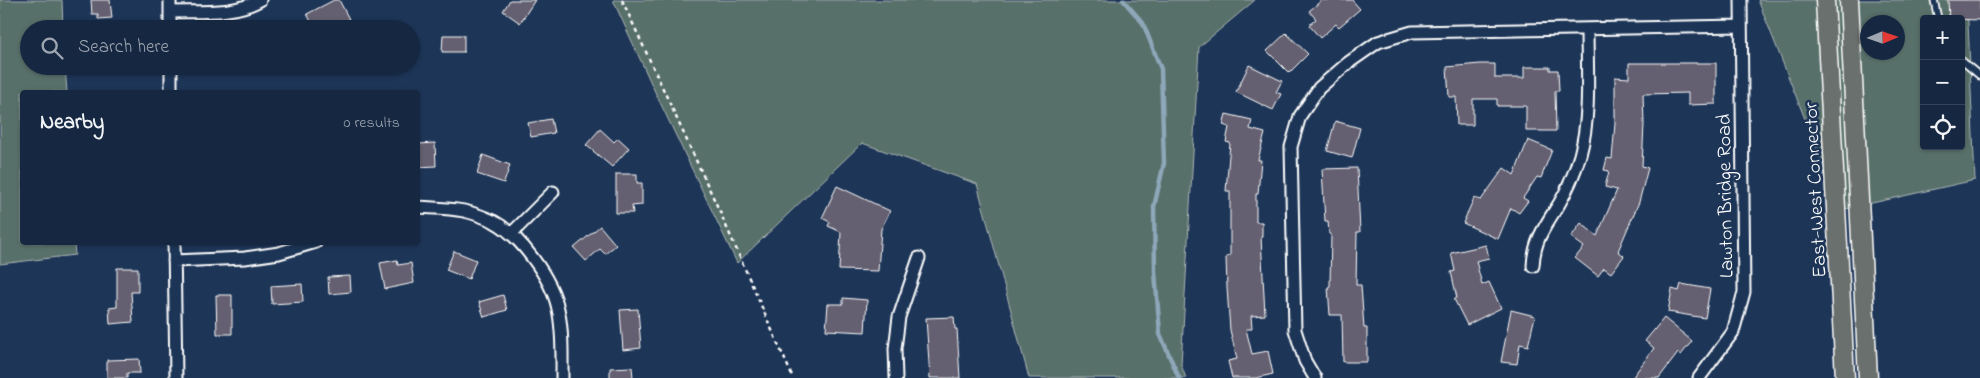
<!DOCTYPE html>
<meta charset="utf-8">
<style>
:root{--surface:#162841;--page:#1f3048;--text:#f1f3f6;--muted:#9ea6b1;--line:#35445a}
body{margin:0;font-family:"Indie Flower",sans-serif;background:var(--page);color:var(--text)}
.controls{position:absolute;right:15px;top:15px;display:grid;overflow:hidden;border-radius:5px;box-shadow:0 1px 4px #0004}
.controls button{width:45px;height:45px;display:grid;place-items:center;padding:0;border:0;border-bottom:1px solid var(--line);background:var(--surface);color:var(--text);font:25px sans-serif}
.compass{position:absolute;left:1860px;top:15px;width:45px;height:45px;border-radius:50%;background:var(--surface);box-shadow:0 1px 4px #0004;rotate:88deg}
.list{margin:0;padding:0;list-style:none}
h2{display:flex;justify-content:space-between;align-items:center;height:65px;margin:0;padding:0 20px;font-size:21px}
h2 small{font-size:16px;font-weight:400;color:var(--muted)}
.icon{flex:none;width:28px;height:28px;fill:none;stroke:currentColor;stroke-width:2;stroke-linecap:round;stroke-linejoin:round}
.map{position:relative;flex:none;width:1980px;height:378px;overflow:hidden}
.search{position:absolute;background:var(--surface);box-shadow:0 1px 4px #0004;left:20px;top:20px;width:400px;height:55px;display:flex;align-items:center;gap:12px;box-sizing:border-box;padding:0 18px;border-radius:28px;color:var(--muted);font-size:19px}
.panel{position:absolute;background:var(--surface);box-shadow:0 1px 4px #0004;left:20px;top:90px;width:400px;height:155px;border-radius:5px}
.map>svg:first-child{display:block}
.green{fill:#586f6b;stroke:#acb7b5;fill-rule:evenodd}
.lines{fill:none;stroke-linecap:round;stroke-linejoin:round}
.stream{stroke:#8ea7b9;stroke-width:4.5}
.building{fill:#656071;stroke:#fff}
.lane-casing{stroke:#fff;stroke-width:9}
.street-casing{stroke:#fff;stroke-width:15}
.primary-casing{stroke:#fff;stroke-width:21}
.path{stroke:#fff;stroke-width:2.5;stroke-dasharray:4 4;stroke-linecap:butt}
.lane{stroke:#1d3557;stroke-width:5.5}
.street{stroke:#1d3557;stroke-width:11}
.primary{stroke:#6b706d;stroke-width:18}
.labels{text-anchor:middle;stroke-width:5;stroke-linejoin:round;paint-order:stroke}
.street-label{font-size:20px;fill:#fff;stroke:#1d3557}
</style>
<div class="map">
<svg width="1980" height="378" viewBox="0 0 1980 378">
<rect width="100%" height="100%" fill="#1d3557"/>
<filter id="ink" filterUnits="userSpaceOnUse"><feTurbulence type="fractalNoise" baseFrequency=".02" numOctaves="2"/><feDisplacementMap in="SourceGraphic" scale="10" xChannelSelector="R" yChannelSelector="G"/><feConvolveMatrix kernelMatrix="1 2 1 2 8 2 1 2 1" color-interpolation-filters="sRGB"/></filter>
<g filter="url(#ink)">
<path class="green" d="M0,0H62L63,29H29V66H65L67,92H22V242L74,243L75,255L0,264Z
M613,0H1255L1199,47L1181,365L1186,378H1029L977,184L862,143L737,263L656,94Z
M1758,0H1967L1975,180L1841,210ZM1924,19H1961V146H1924ZM1868,22H1898V52H1868Z"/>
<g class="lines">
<path class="stream" d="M1123,0L1143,23L1161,69L1164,163L1154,207L1155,272L1160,334L1179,378"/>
</g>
<path class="building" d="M91,0H110L112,18L98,19V14H92Z
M334,0H339L349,19L331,29H315L307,14Z
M510,0H535L520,23L503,11Z
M1322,0H1352L1360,9L1339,27L1336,24L1320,38L1309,25L1316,19L1309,11Z
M1948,0H1980V20L1949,19Z
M1286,33L1308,54L1289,73L1267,51Z
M443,35H464V52H442Z
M1629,63H1716V104L1688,105V93L1643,94L1644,124L1642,166L1648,168L1639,202L1618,251L1624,256L1611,273L1604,268L1598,276L1575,258L1584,247L1571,237L1581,223L1597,236L1617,190L1605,187L1609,171L1604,170L1607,158L1612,159L1615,123V77L1629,78Z
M1480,64H1495V78H1524V67H1550V70H1558L1559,91H1555L1556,131H1526V106H1497V99H1473V125H1457L1456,97H1449L1447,67Z
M1249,65L1282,81L1276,92L1281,94L1273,110L1236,92Z
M1226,114L1252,120L1250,129L1265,133L1258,160H1261L1258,194H1256V222H1262V237H1261L1265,315L1251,316L1252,329H1246L1252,354L1268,351L1273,374L1256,378H1232L1228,361L1237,359L1230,330L1227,288L1226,257L1230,256V191H1226L1230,143L1226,142L1229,127L1223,125Z
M551,119L554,133L531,137L528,123Z
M1335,121L1360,128L1352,158L1327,151Z
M600,129L614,142L618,138L629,148L612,167L586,145Z
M1528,140L1552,150L1541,178L1537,177L1523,198L1528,201L1519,213L1511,208L1498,239L1463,223L1474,198L1481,200L1504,168L1514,175Z
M435,143L436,166L418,167V144Z
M483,155L510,165L504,183L477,174Z
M1357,168L1360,232H1357L1356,285H1361L1364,328H1367V362H1343L1342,315H1330L1328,287L1330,286L1331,234H1329L1328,221H1325L1322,169Z
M616,174H637V183H642V205L632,206L633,213H616Z
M837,186L890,211L881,229L878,271L839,270L841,232L828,226L830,222L822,218Z
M600,226L616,245L605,254L600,249L586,261L574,248Z
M1486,245L1489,258L1476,261L1482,285L1489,282L1501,308L1467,325L1454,299L1457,298L1451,272L1455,271L1451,253Z
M454,251L476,260L469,279L446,270Z
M397,260L398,265L411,263L414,283L385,289L380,263Z
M117,268H138V292H131L133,322L110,324L109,308L117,307Z
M350,276L351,292L329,294L328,277Z
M302,284L303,302L272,304L271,286Z
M1681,284L1710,289L1705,318L1668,312L1672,289L1679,291Z
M216,295H232V334H217Z
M503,295L507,310L484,317L479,302Z
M843,298L867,300L865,332L826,330L828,304H843Z
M638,309L641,348L623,350L620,310Z
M1511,310L1535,316L1528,346L1520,344L1517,364L1501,362Z
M954,317L955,329H957L960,378H930L926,318Z
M1664,318L1692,341L1681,355L1678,353L1659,378H1632L1654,348L1645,341Z
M139,359L140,373H127V378H107V360Z
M632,367L633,378H610V368Z"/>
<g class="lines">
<defs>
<path id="lane" d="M1934,0L1938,19
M1961,60L1980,76"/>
<path id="street" d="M170,0V29
M170,12C199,11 234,15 260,0
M171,66V92
M418,207C432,208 449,208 464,211C473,213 484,217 493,221C520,235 552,279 558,309C563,331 562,356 562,378
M511,234L553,192
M174,242L176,378
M174,261L245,258L279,253L316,242
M1533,266C1534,240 1545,226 1559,204C1568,189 1575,172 1580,155C1591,115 1587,70 1587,29
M896,378L895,349L899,317L919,258
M1315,378L1305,361L1295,330L1291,147L1300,116L1319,88L1348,63L1378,42L1412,32L1741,26
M1699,378L1733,332L1744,292L1741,0"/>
<path id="primary" d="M1825,0L1845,378
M1849,0L1868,378"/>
</defs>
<use href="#lane" class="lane-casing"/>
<use href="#street" class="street-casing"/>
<use href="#primary" class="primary-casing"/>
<path class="path" d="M622,0L720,212L793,378"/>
<use href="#lane" class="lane"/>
<use href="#street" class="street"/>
<use href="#primary" class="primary"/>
</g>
</g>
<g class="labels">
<g class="street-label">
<text transform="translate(1814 190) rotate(-93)" y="7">East-West Connector</text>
<text transform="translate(1724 196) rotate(-91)" y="7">Lawton Bridge Road</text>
</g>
</g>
</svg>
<div class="controls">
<button>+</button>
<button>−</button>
<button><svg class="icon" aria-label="locate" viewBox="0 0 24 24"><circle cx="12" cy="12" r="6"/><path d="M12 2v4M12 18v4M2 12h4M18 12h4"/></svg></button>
</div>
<svg class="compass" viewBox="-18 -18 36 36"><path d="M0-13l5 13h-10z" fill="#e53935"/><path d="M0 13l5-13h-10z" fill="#9ea6b1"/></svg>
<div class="search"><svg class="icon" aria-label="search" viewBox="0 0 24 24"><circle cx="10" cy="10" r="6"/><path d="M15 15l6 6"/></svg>Search here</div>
<section class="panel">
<h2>Nearby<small>0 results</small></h2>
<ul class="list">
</ul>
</section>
</div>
